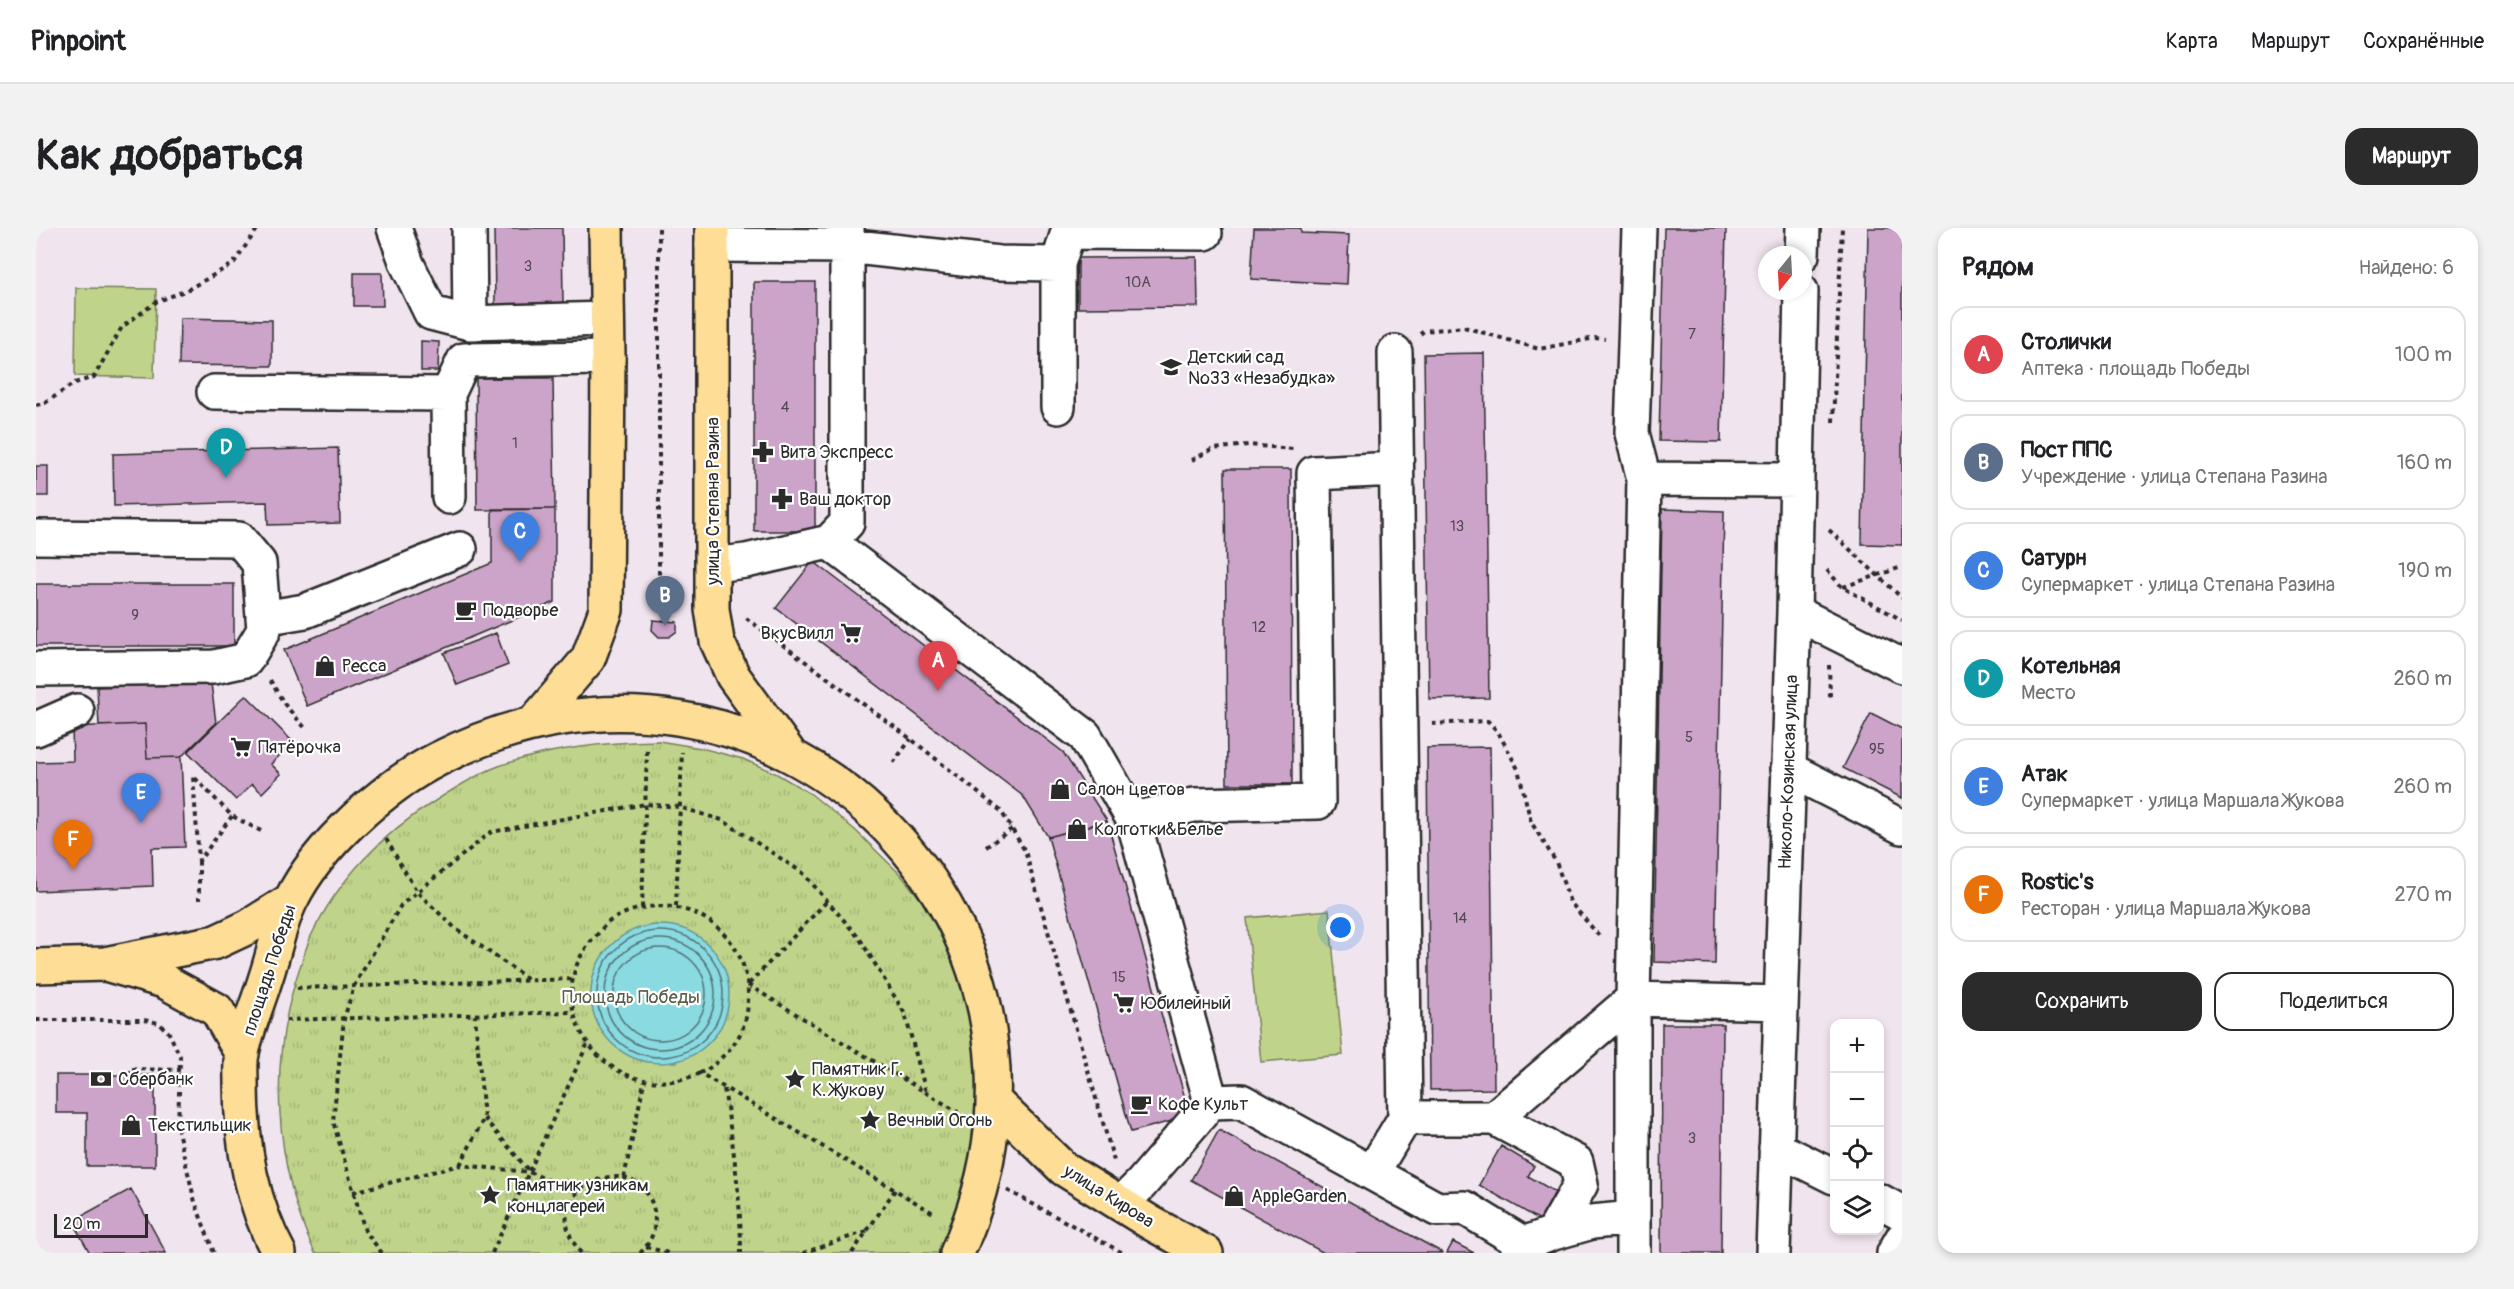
<!DOCTYPE html>
<html lang="ru">
<meta charset="utf-8">
<style>
:root{--surface:#fff;--page:#f2f2f2;--text:#202124;--muted:#757577;--line:#e0e0e0;--accent:#2b2b2b}
body{margin:0;font-family:Pangolin,sans-serif;background:var(--page);color:var(--text)}
.controls{position:absolute;right:18px;bottom:18px;display:grid;overflow:hidden;border-radius:12px;box-shadow:0 3px 9px #0003}
.controls button{width:54px;height:54px;display:grid;place-items:center;padding:0;border:0;border-bottom:2px solid var(--line);background:var(--surface);color:var(--text);font:30px sans-serif}
.compass{position:absolute;left:1722px;top:18px;width:54px;height:54px;border-radius:50%;background:var(--surface);box-shadow:0 3px 9px #0003;rotate:198deg}
.scale{position:absolute;left:18px;bottom:15px;width:94px;box-sizing:border-box;padding-left:6px;border:3px solid #2b2b2b;border-top:0;font-size:16px;line-height:21px;white-space:nowrap;color:#2b2b2b;-webkit-text-stroke:4px #fff;paint-order:stroke}
.you{position:absolute;left:1305px;top:700px;width:21px;height:21px;margin:-15px;border:4px solid #fff;border-radius:50%;background:#1a73e8;box-shadow:0 0 0 9px #1a73e833}
.badge{display:grid;place-items:center;width:39px;height:39px;border-radius:50%;background:var(--accent);color:#fff;font-size:20px;font-weight:700}
.pin{position:absolute;translate:-50% -50px;filter:drop-shadow(0 2px 3px #0008)}
.pin::after{content:'';position:absolute;top:32px;width:21px;height:18px;background:inherit;clip-path:polygon(0 0,100% 0,50% 100%)}
.list{margin:0;padding:0;list-style:none}
h2{display:flex;justify-content:space-between;align-items:center;height:78px;margin:0;padding:0 24px;font-size:26px}
h2 small{font-size:20px;font-weight:400;color:var(--muted)}
.list li{display:grid;grid-template-columns:39px 1fr auto;gap:18px;align-items:center;box-sizing:border-box;height:96px;margin:0 12px 12px;padding:0 12px;border:2px solid var(--line);border-radius:18px}
.list b{display:block;font-size:22px;white-space:nowrap}
.list p{margin:0;font-size:20px;white-space:nowrap;color:var(--muted)}
.list em{font-size:20px;font-style:normal;color:var(--muted)}
.actions{display:flex;gap:12px;padding:18px 24px}
.actions a{flex:1;padding:14px 0;border:2px solid var(--accent);border-radius:18px;text-align:center;font-size:21px;color:var(--accent)}
.actions .main{background:var(--accent);color:#fff}
.icon{flex:none;width:33px;height:33px;fill:none;stroke:currentColor;stroke-width:2;stroke-linecap:round;stroke-linejoin:round}
.map{position:relative;flex:none;width:1866px;height:1025px;overflow:hidden;border-radius:18px}
header{display:flex;align-items:center;gap:36px;box-sizing:border-box;height:84px;padding:0 30px;background:var(--surface);border-bottom:2px solid var(--line)}
header strong{font-size:28px}
nav{display:flex;gap:33px;margin-inline-start:auto;font-size:21px}
.intro{display:flex;align-items:center;justify-content:space-between;box-sizing:border-box;height:144px;padding:0 36px}
h1{margin:0;font-size:42px}
.button{padding:15px 27px;border-radius:18px;background:var(--accent);color:#fff;font-size:21px;font-weight:700}
main{display:flex;gap:36px;padding:0 36px}
aside{flex:1;background:var(--surface);border-radius:18px;box-shadow:0 3px 9px #0003}
.map>svg:first-child{display:block}
.grass{fill:url(#grass-tufts);stroke:#75805a;stroke-width:1.5}
.garden{fill:#bfd48a;stroke:#75805a;stroke-width:1.5}
.water{fill:#89dae1;stroke:#639498;stroke-width:1.5}
.lines{fill:none;stroke-linecap:round;stroke-linejoin:round}
.shore{stroke:#517174;stroke-width:1.5}
.building{fill:#cda4c9;stroke:#2b2b2b;stroke-width:1.5}
.minor-casing{stroke:#2b2b2b;stroke-width:38}
.major-casing{stroke:#2b2b2b;stroke-width:38}
.path{stroke:#2b2b2b;stroke-width:4;stroke-dasharray:4.5 4.5;stroke-linecap:butt}
.minor{stroke:#fff;stroke-width:33}
.major{stroke:#fedd96;stroke-width:33}
.labels{text-anchor:middle;stroke-width:4.5;stroke-linejoin:round;paint-order:stroke}
.number-label{font-size:15px;fill:#544952}
.poi-label{font-size:18px;fill:#2b2b2b;stroke:#fff;text-anchor:start}
.street-label{font-size:18px;fill:#2b2b2b;stroke:#fff}
.park-label{font-size:18px;fill:#575e48;stroke:#fff}
</style>
<header>
<strong>Pinpoint</strong>
<nav><a>Карта</a><a>Маршрут</a><a>Сохранённые</a></nav>
</header>
<div class="intro"><h1>Как добраться</h1><a class="button">Маршрут</a></div>
<main>
<div class="map">
<svg width="1866" height="1025" viewBox="0 0 1866 1025">
<defs>
<pattern id="grass-tufts" width="24" height="20" patternUnits="userSpaceOnUse" patternTransform="scale(1.5)"><rect width="24" height="20" fill="#bfd48a"/><path d="M3 7l-1-3M5 7V3M7 7l1-3M15 17l-1-3M17 17v-4M19 17l1-3" fill="none" stroke="#a4b677"/></pattern>
</defs>
<rect width="100%" height="100%" fill="#f0e4ef"/>
<filter id="ink" filterUnits="userSpaceOnUse"><feTurbulence type="fractalNoise" baseFrequency=".0167" numOctaves="2"/><feDisplacementMap in="SourceGraphic" scale="12" xChannelSelector="R" yChannelSelector="G"/><feConvolveMatrix kernelMatrix="1 2 1 2 8 2 1 2 1" color-interpolation-filters="sRGB"/></filter>
<g filter="url(#ink)">
<path class="grass" d="M623,513L665,520L707,531L741,546L775,566L819,602L865,647L901,692L934,766L946,882L908,1025H279C238,937 232,834 263,742C267,731 270,719 275,708C302,652 347,605 399,573C419,560 441,546 463,538C515,520 569,514 623,513Z"/>
<path class="garden" d="M40,60L120,61L118,150L39,148Z
M1293,682L1307,827L1225,834L1211,690Z"/>
<path class="water" d="M555 766a69 69 0 1 1 138 0a69 69 0 1 1-138 0Z"/>
<g class="lines">
<path class="shore" d="M561 766a63 63 0 1 1 126 0a63 63 0 1 1-126 0Z
M569 766a55 55 0 1 1 110 0a55 55 0 1 1-110 0Z
M578 766a46 46 0 1 1 92 0a46 46 0 1 1-92 0Z"/>
</g>
<path class="building" d="M458,0H526L527,76L459,77Z
M1218,0H1265V5L1313,7L1311,56L1215,51Z
M1628,0H1690L1685,214L1623,213Z
M1832,0H1866V317L1826,316Z
M1161,29L1162,79L1042,80V30Z
M318,45H346L347,78H318Z
M718,54H779V303H718Z
M144,90L236,92V138L143,137Z
M385,113L403,114L402,143H385Z
M1448,125L1453,470L1393,471L1388,126Z
M440,150H517L519,281L441,282Z
M302,220L304,295L232,297L231,274L78,278L77,226Z
M0,238H12V268H0Z
M1189,241H1255L1256,556H1191Z
M456,281H519V374L271,478L248,422L456,335Z
M1626,281L1688,283L1679,736L1618,734Z
M777,333L1027,524L1071,593L1012,609L987,568L740,380Z
M0,356H198V418H0Z
M617,392L641,394V403L633,409H623L616,402Z
M460,405L472,437L421,457L408,425Z
M175,455L180,495L145,529L111,530L109,496L63,498L61,459Z
M210,467L257,514L235,536L245,546L226,565L216,556L200,572L152,524Z
M1835,485L1866,501V570L1807,540Z
M109,496L111,530L145,529L149,619L116,620L117,658L0,663V534L37,533L36,499Z
M1454,519L1458,861L1394,862L1391,520Z
M1071,593L1154,888L1095,904L1012,609Z
M1626,796H1687L1685,1025H1625Z
M20,847H119V938H51V885H20Z
M1183,902L1407,1025H1288L1155,952Z
M1465,918L1498,938L1492,948L1519,964L1504,992L1443,957Z
M95,961L130,1025H54L36,993Z
M1417,1014L1438,1025H1411Z"/>
<g class="lines">
<defs>
<path id="minor" d="M358,0L371,36L395,85L434,95
M433,0L434,95L571,91
M811,0V18L963,35L1022,36L1032,4L1169,5
M1603,0L1596,205L1608,251
M676,17L811,18V295L793,314
M1766,27L1767,0
M1022,36V179
M178,164L412,166L428,132L572,130
M412,166L413,269
M0,309L203,311L223,335L228,402L210,432L178,439L0,441
M677,337L710,333L793,314L1049,508L1097,591L1175,874
M1758,384L1866,438
M227,390L269,383L424,321
M0,501L41,483
M1752,541L1866,599
M1097,591L1158,577L1282,574L1278,245L1360,241
M1369,890H1458L1597,771L1744,775
M1458,890L1540,934L1545,956L1517,1005L1488,1016L1482,1025
M1740,920L1798,949
M1336,945L1369,890L1359,124
M1844,973L1866,985
M1085,976L1105,956L1175,874L1205,873L1401,981L1429,980L1488,1016
M1517,1005L1556,994L1597,990
M1597,1025V771L1608,251L1761,252
M1737,1025L1758,384L1765,63
M1858,1025L1866,1011"/>
<path id="major" d="M676,0V381L681,413L697,448L753,525
M499,493L552,431L570,382L572,130L570,0
M73,737L128,753L181,782L206,826
M0,738L69,736L180,714L212,699L255,672
M959,874L1028,941L1115,995L1170,1025
M243,1025C215,974 205,912 205,855C205,845 204,834 206,825C211,800 222,775 229,752C238,726 243,696 255,672C282,617 349,558 402,531C730,363 1071,690 921,1025"/>
</defs>
<use href="#minor" class="minor-casing"/>
<use href="#major" class="major-casing"/>
<path class="path" d="M623,0V377
M1384,106L1388,103L1428,99L1503,121L1559,110L1569,111
M0,177L9,175L39,155L58,149L86,99L120,74L151,62L197,36L222,0
M1797,194L1806,0
M1156,232L1177,221L1212,217L1257,221
M1793,302L1866,370
M1791,342L1806,359L1866,392
M1807,359L1866,339
M710,390L875,511L965,583L989,623L1078,933
M1793,437L1794,469
M234,452L249,477L271,502
M1396,496L1452,493L1462,504L1482,541L1495,594L1520,634L1534,674L1565,710
M857,535L875,511
M196,588L163,633L157,548L196,588L225,603
M350,611L381,664L420,701L492,751
M950,619L977,600
M163,633V672
M640,678L646,524
M606,680L611,522
M713,756L791,673
M712,757L922,884
M261,760L537,751
M0,792H108L123,795L133,805L144,828L142,903L159,974L178,1025
M250,792L537,784
M664,845C575,885 495,778 558,710C563,705 568,697 574,693C634,655 710,694 712,765C713,787 707,807 692,823C682,833 676,840 664,845L899,986
M93,847V841L144,842
M688,861C697,915 705,970 705,1025
M448,890L493,943
M424,937L448,890L439,787
M588,950L608,854
M971,962L1087,1025
M317,964L424,937L493,944L541,964
M610,1019L632,1025
M346,1025L329,1003L297,893L308,791L318,758L365,677L455,604L609,576L643,579L686,592L767,645L824,711L869,786L890,864
M456,1025L551,817
M545,1025C491,959 605,915 618,983C621,999 616,1014 604,1025
M767,1025L831,1003
M816,1025L859,962"/>
<use href="#minor" class="minor"/>
<use href="#major" class="major"/>
</g>
</g>
<defs>
<symbol id="school-bare" viewBox="-9 -9 18 18"><path d="M0-5L7-2L0 1L-7-2ZM-4 1L0 2.5L4 1V4Q0 6-4 4Z" fill="#2b2b2b" stroke="#fff" stroke-width="2.5" paint-order="stroke"/></symbol>
<symbol id="pharmacy-bare" viewBox="-9 -9 18 18"><path d="M-2-6h4v4h4v4h-4v4h-4v-4h-4v-4h4Z" fill="#2b2b2b" stroke="#fff" stroke-width="2.5" paint-order="stroke"/></symbol>
<symbol id="cafe-bare" viewBox="-9 -9 18 18"><path d="M-5.5-4.5H6V0H3Q3 3.5 0 3.5H-2.5Q-5.5 3.5-5.5 0ZM3-3.2v2h1.7v-2ZM-6 4.5H4V6H-6Z" fill="#2b2b2b" stroke="#fff" stroke-width="2.5" paint-order="stroke"/></symbol>
<symbol id="supermarket-bare" viewBox="-9 -9 18 18"><path d="M-6-5.5h2.5l.6 2H6L4.5 2H-2.5L-4.4-4H-6ZM-1.5 3.2a1.3 1.3 0 1 0 .1 0ZM3 3.2a1.3 1.3 0 1 0 .1 0Z" fill="#2b2b2b" stroke="#fff" stroke-width="2.5" paint-order="stroke"/></symbol>
<symbol id="shop-bare" viewBox="-9 -9 18 18"><path d="M-5-2.5h2.3a2.7 3.5 0 0 1 5.4 0H5L5.5 6h-11ZM-1.5-2.5h3a1.5 2.3 0 0 0-3 0Z" fill="#2b2b2b" stroke="#fff" stroke-width="2.5" paint-order="stroke"/></symbol>
<symbol id="bank-bare" viewBox="-9 -9 18 18"><path d="M-6-4H6V4H-6ZM0-2.3a2.3 2.3 0 1 0 0 4.6a2.3 2.3 0 1 0 0-4.6Z" fill="#2b2b2b" stroke="#fff" stroke-width="2.5" paint-order="stroke"/></symbol>
<symbol id="sight-bare" viewBox="-9 -9 18 18"><path d="M0-6L1.8-2.2L6-1.7L2.9 1.2L3.7 5.4L0 3.3L-3.7 5.4L-2.9 1.2L-6-1.7L-1.8-2.2Z" fill="#2b2b2b" stroke="#fff" stroke-width="2.5" paint-order="stroke"/></symbol>
</defs>
<g fill-rule="evenodd">
<use href="#school-bare" x="1120" y="124" width="30" height="30"/>
<use href="#pharmacy-bare" x="712" y="209" width="30" height="30"/>
<use href="#pharmacy-bare" x="731" y="256" width="30" height="30"/>
<use href="#cafe-bare" x="415" y="367" width="30" height="30"/>
<use href="#supermarket-bare" x="800" y="390" width="30" height="30"/>
<use href="#shop-bare" x="274" y="423" width="30" height="30"/>
<use href="#supermarket-bare" x="190" y="504" width="30" height="30"/>
<use href="#shop-bare" x="1009" y="546" width="30" height="30"/>
<use href="#shop-bare" x="1026" y="586" width="30" height="30"/>
<use href="#supermarket-bare" x="1073" y="760" width="30" height="30"/>
<use href="#bank-bare" x="50" y="836" width="30" height="30"/>
<use href="#sight-bare" x="744" y="836" width="30" height="30"/>
<use href="#cafe-bare" x="1090" y="861" width="30" height="30"/>
<use href="#sight-bare" x="819" y="877" width="30" height="30"/>
<use href="#shop-bare" x="80" y="882" width="30" height="30"/>
<use href="#sight-bare" x="439" y="952" width="30" height="30"/>
<use href="#shop-bare" x="1183" y="953" width="30" height="30"/>
</g>
<g class="labels">
<g class="number-label">
<text x="492" y="43">3</text>
<text x="1102" y="59">10А</text>
<text x="1656" y="111">7</text>
<text x="749" y="184">4</text>
<text x="479" y="220">1</text>
<text x="1421" y="303">13</text>
<text x="99" y="392">9</text>
<text x="1223" y="404">12</text>
<text x="1653" y="514">5</text>
<text x="1841" y="526">95</text>
<text x="1424" y="695">14</text>
<text x="1083" y="754">15</text>
<text x="1656" y="915">3</text>
</g>
<g class="poi-label">
<text x="1152" y="135">Детский сад<tspan x="1152" dy="21">№33 «Незабудка»</tspan></text>
<text x="744" y="230">Вита Экспресс</text>
<text x="763" y="277">Ваш доктор</text>
<text x="447" y="388">Подворье</text>
<text x="798" y="411" text-anchor="end">ВкусВилл</text>
<text x="306" y="444">Ресса</text>
<text x="222" y="525">Пятёрочка</text>
<text x="1041" y="567">Салон цветов</text>
<text x="1058" y="607">Колготки&amp;Белье</text>
<text x="1105" y="781">Юбилейный</text>
<text x="776" y="847">Памятник Г.<tspan x="776" dy="21">К. Жукову</tspan></text>
<text x="82" y="857">Сбербанк</text>
<text x="1122" y="882">Кофе Культ</text>
<text x="851" y="898">Вечный Огонь</text>
<text x="112" y="903">Текстильщик</text>
<text x="471" y="963">Памятник узникам<tspan x="471" dy="21">концлагерей</tspan></text>
<text x="1215" y="974">AppleGarden</text>
</g>
<g class="street-label">
<text transform="translate(677 273) rotate(-90)" y="6">улица Степана Разина</text>
<text transform="translate(1752 544) rotate(-88)" y="6">Николо-Козинская улица</text>
<text transform="translate(233 742) rotate(-72)" y="6">площадь Победы</text>
<text transform="translate(1073 968) rotate(32)" y="6">улица Кирова</text>
</g>
<g class="park-label">
<text x="595" y="775">Площадь Победы</text>
</g>
</g>
</svg>
<div class="controls">
<button>+</button>
<button>−</button>
<button><svg class="icon" aria-label="locate" viewBox="0 0 24 24"><circle cx="12" cy="12" r="6"/><path d="M12 2v4M12 18v4M2 12h4M18 12h4"/></svg></button>
<button><svg class="icon" aria-label="layers" viewBox="0 0 24 24"><path d="M12 4l9 5-9 5-9-5zM3 14l9 5 9-5"/></svg></button>
</div>
<svg class="compass" viewBox="-18 -18 36 36"><path d="M0-13l5 13h-10z" fill="#e53935"/><path d="M0 13l5-13h-10z" fill="#757577"/></svg>
<div class="scale">20 m</div>
<div class="you"></div>
<div class="pin badge" style="left:902px;top:463px;background:#e0444e">A</div>
<div class="pin badge" style="left:629px;top:398px;background:#5c6f8a">B</div>
<div class="pin badge" style="left:484px;top:334px;background:#3f7fe0">C</div>
<div class="pin badge" style="left:190px;top:250px;background:#0f9aa8">D</div>
<div class="pin badge" style="left:105px;top:595px;background:#3f7fe0">E</div>
<div class="pin badge" style="left:37px;top:642px;background:#e8710a">F</div>
</div>
<aside>
<h2>Рядом<small>Найдено: 6</small></h2>
<ul class="list">
<li><span class="badge" style="background:#e0444e">A</span><div><b>Столички</b><p>Аптека · площадь Победы</p></div><em>100 m</em></li>
<li><span class="badge" style="background:#5c6f8a">B</span><div><b>Пост ППС</b><p>Учреждение · улица Степана Разина</p></div><em>160 m</em></li>
<li><span class="badge" style="background:#3f7fe0">C</span><div><b>Сатурн</b><p>Супермаркет · улица Степана Разина</p></div><em>190 m</em></li>
<li><span class="badge" style="background:#0f9aa8">D</span><div><b>Котельная</b><p>Место</p></div><em>260 m</em></li>
<li><span class="badge" style="background:#3f7fe0">E</span><div><b>Атак</b><p>Супермаркет · улица Маршала Жукова</p></div><em>260 m</em></li>
<li><span class="badge" style="background:#e8710a">F</span><div><b>Rostic's</b><p>Ресторан · улица Маршала Жукова</p></div><em>270 m</em></li>
</ul>
<div class="actions"><a class="main">Сохранить</a><a>Поделиться</a></div>
</aside>
</main>
